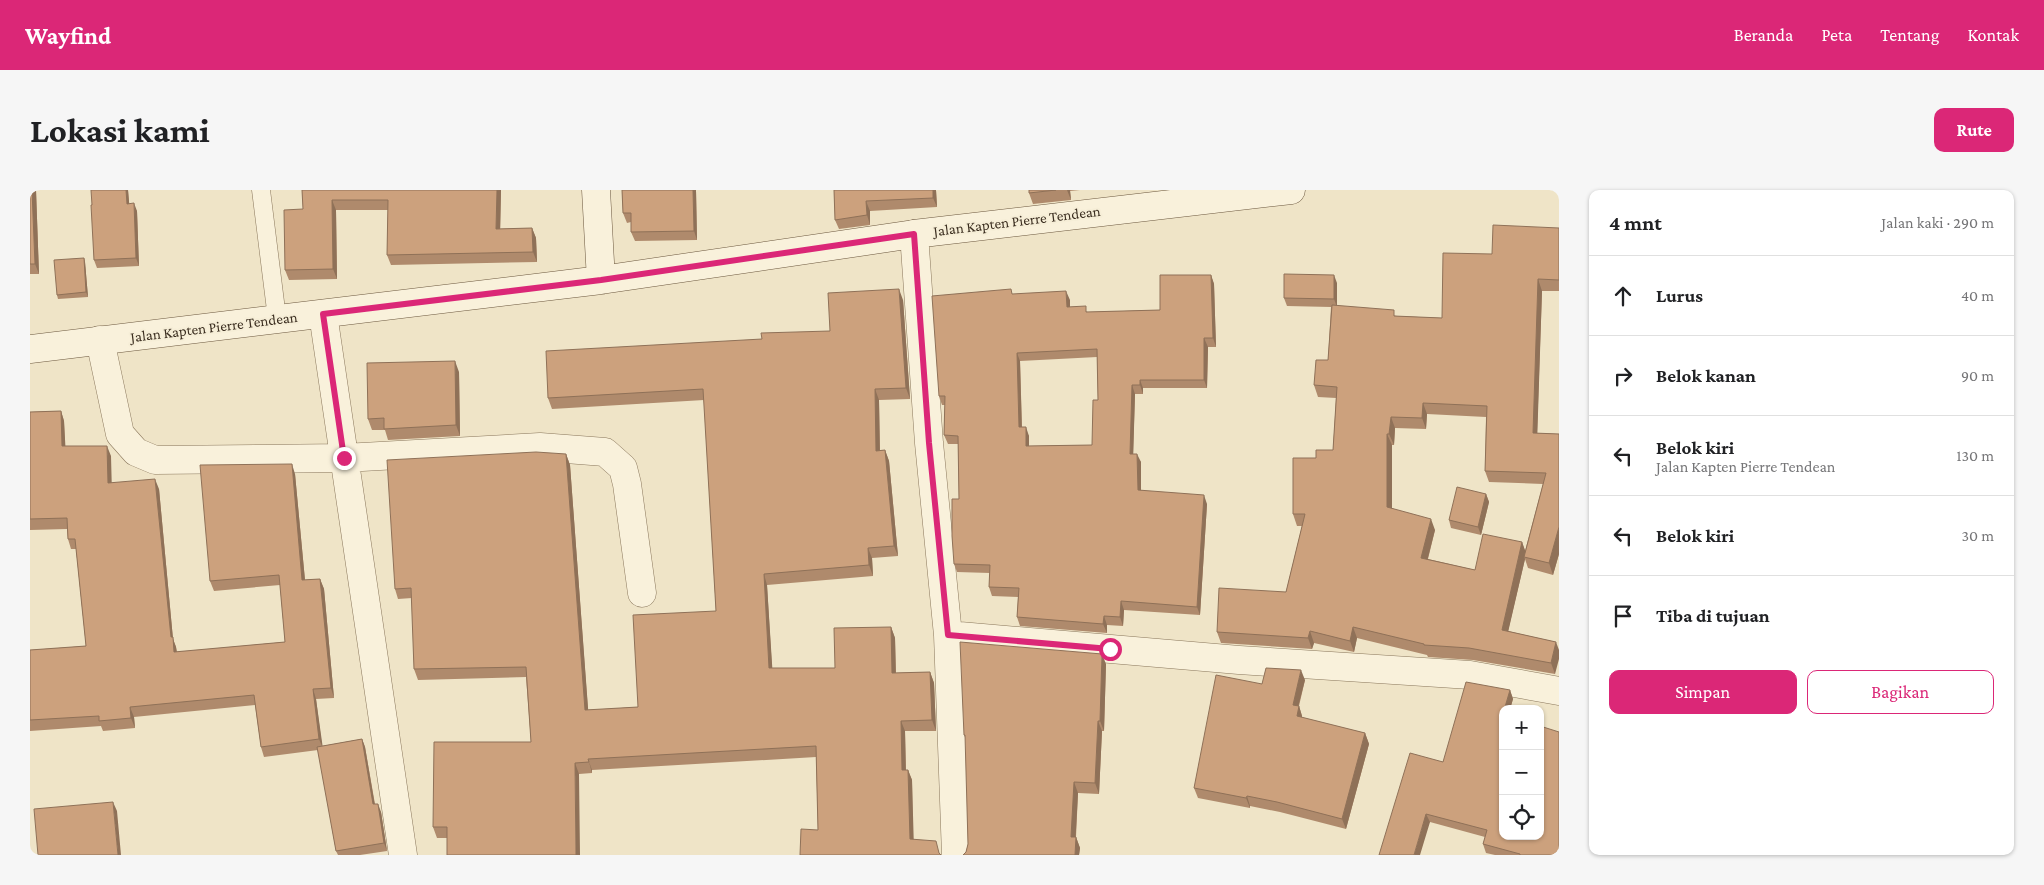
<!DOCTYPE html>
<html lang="id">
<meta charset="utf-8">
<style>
:root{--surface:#fff;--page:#f6f6f6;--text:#202124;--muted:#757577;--line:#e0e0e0;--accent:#db2777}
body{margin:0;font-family:"Crimson Pro",serif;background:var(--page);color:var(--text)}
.controls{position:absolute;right:15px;bottom:15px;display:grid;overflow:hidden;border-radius:10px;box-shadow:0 1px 4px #0004}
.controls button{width:45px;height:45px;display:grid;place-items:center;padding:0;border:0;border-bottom:1px solid var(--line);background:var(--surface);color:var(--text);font:25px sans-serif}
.stop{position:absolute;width:15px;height:15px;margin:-11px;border:4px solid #db2777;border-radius:50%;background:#fff}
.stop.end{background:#db2777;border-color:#fff;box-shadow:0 1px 5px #0008}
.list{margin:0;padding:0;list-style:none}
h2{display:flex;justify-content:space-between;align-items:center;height:65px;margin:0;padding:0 20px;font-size:21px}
h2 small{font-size:16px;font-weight:400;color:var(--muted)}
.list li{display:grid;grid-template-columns:32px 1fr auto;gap:15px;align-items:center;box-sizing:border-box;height:80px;padding:0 20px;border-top:1px solid var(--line)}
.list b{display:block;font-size:19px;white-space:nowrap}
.list p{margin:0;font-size:16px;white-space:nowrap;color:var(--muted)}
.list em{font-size:16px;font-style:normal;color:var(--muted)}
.actions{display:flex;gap:10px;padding:15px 20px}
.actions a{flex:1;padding:11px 0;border:1px solid var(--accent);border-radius:10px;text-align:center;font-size:18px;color:var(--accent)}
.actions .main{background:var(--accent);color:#fff}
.icon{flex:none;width:28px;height:28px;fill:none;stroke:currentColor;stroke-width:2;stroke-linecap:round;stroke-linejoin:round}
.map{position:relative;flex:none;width:1529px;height:665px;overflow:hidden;border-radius:10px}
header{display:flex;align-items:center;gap:30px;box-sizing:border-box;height:70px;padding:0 25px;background:var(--accent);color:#fff}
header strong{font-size:24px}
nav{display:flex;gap:28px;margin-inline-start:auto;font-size:18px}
.intro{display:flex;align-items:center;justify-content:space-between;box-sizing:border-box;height:120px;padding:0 30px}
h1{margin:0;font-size:35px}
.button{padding:12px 22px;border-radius:10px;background:var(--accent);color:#fff;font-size:18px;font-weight:700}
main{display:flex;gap:30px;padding:0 30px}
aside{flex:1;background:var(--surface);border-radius:10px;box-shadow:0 1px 4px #0004}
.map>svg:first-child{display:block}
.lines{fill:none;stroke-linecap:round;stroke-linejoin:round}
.lane-casing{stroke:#8a775c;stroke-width:19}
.street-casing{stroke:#8a775c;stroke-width:29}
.secondary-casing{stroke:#6c583f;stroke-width:29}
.lane{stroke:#f9f1db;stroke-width:18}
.street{stroke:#f9f1db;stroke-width:28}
.secondary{stroke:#f9f1db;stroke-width:28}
.wall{fill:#af8a6c;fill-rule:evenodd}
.shaded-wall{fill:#8f7158}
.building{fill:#cca17d;stroke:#8f7158;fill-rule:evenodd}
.route{stroke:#db2777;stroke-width:6}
.labels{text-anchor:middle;stroke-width:4;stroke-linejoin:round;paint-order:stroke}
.street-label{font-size:15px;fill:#3b2e20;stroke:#f6eed7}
</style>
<header>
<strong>Wayfind</strong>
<nav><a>Beranda</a><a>Peta</a><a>Tentang</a><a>Kontak</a></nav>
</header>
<div class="intro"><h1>Lokasi kami</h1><a class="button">Rute</a></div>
<main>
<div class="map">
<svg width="1529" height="665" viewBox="0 0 1529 665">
<rect width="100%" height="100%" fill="#efe4c7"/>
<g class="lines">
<defs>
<path id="lane" d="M231,0L247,128"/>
<path id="street" d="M884,44L899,253L918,445L926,665
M293,124L373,665
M70,150L90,244L106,262L125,270L314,268L510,257L575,262L593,278L597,294L612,403
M918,445L1209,470L1440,485L1529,501"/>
<path id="secondary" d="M566,0L571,90
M0,159L571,90L884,44L1261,0"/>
</defs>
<use href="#lane" class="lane-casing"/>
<use href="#street" class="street-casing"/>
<use href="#secondary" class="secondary-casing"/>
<use href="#lane" class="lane"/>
<use href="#street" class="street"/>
<use href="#secondary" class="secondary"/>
</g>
<path class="wall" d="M0,0H6L9,84H0Z
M98,0L99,14L107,21L109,76L67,78L64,70L62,15Z
M272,0H471L470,39L502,38L506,48L507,72L361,75L357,65L358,20H306L307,89L259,90L255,80L273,19Z
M592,0H666L667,50L605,51L601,42V32L597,33L593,23Z
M804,0H906L907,17L840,21V35L809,39L805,30Z
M999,0H1050L1040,1L1041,10L1003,14L999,3Z
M1529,38V101H1512L1507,243L1529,244V364L1523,385L1498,378L1495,369L1478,441L1526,452L1525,484L1443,470L1398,467L1397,465L1327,448L1324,462L1284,453L1282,459L1191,453L1187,442L1256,402L1272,336H1267L1263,324L1286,268L1303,260L1306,208L1288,207L1284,195L1298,170L1301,117L1257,116L1254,108L1307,93V116L1367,126L1412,128L1462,64ZM1397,224L1456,227L1455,281L1459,292L1513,294L1495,361L1492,352L1445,380L1398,369L1405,340L1362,318V255H1364L1365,238L1396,239Z
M54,68L55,72L58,107L28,109L27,105Z
M1181,85L1184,94L1186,157H1178L1177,198H1113V204H1105L1103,264L1111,272V300L1177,314L1170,425L1094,420L1093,436L1077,435V443L990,436L987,427L988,407L962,406L959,397L960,383L927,382L924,374L929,309L928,254H918L914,245L915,215H912L909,206L983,104L1040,110V117L1058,122L1130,120ZM1067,167L1068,210L1062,255L999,256V246L992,237L990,171Z
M873,110L880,209L849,210L850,260H855L859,271L868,366L842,368L843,386L737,395L742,478H805L861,437L865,448L866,483L900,482L904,493L906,541H875L876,580H878L882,590L883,650L911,665L788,640L786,567L562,580V583L549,584L417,648H407L403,637L501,552L496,487L388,490L384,479L382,408L368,409L365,399L536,264L540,275L558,520L608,517L686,421L674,210L522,219L518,208L732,149L800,141Z
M429,182L430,246L358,250L355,240H342L338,229Z
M31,221L34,231L35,256L81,266V293L129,299L143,449L146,457L147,462L255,452L250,395L184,401L180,391L265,284L275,390L290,389L294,399L304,508L286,509L292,556L332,549L335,557L345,614L351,622L357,661L330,665H308L306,661L288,560L234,567L231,557L225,515L104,527L105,538L73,541L71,536L0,541V460L56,456L46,359H41L38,349L37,339L0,340V222Z
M1456,304L1459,312L1451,345L1421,338L1419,330Z
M1076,474L1074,541H1072L1069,604L1048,603L1046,647L1050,658L1049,665H933L936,662L938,654L936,550L934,545Z
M1275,490L1269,516L1272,526V528L1335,543L1339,554L1316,639L1250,622L1220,616V618L1168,608L1164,598L1232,494Z
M1480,500L1483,509L1480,519L1529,665H1465L1456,663L1453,654L1455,647L1400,632L1349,665L1413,572Z"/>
<path class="shaded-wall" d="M2,0H6L9,84L5,74Z
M96,0H98L100,22L97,14Z
M467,0H471L470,49L466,39Z
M663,0H666L667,50L664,41Z
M903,0H906L907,17L903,8Z
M1037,0H1040L1041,10Z
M302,10L306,20L307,89L303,79Z
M836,11L840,21V35L837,25Z
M104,13L107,21L109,76L106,68Z
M502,38L506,48L507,72L503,62Z
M54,68L55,72L58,107L56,102Z
M1181,85L1184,94L1186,157L1183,148Z
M1304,85L1307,93V117L1304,109Z
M1508,89L1512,101L1507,254L1503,243Z
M869,99L873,110L880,209L876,198Z
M1036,101L1040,110V126L1037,117Z
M1174,148L1178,157L1177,198L1174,190Z
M987,163L990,171L992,246L989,237Z
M425,171L429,182L430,246L426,235Z
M1110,190L1113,198V204L1110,195Z
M1102,195L1105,204L1103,272L1100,264Z
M845,199L849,210L850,271L846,261Z
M1393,213L1397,224L1396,239L1392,228Z
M31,221L34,231L36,267L32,256Z
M1361,227L1365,238L1364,255L1359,244Z
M996,237L999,246V264L996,256Z
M1357,244L1362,255V328L1357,317Z
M77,256L81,266L82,304L78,293Z
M855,260L859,271L868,366L864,356Z
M536,264L540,275L559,531L555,520Z
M1107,264L1111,272V308L1108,300Z
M262,274L265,284L276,401L272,390Z
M125,289L129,299L143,449L146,457L148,473L144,462L141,447Z
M1456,304L1459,312L1451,345L1448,337Z
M1174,305L1177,314L1170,425L1167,417Z
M1401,329L1405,340L1395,379L1391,368Z
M1529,337V364L1523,385L1519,373Z
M1492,352L1496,363L1494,367L1495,369L1476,451L1472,440Z
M838,358L842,368L843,386L839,375Z
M734,384L737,395L743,489L739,478Z
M290,389L294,399L304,508L301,498Z
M1091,411L1094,420L1093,436L1090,427Z
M1074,426L1077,435V443L1073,434Z
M861,437L865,448L866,494L862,483Z
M1323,437L1327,448L1324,462L1320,451Z
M1280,441L1284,453L1282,459L1278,448Z
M1526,452L1529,460V469L1525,484L1521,473Z
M1072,464L1076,474L1074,541L1070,531Z
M1271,480L1275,490L1266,525L1263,515Z
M900,482L904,493L906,541L902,530Z
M283,499L286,509L293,559L289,549Z
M1480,500L1483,509L1480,519L1475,517Z
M1269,516L1272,526L1270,536L1267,526Z
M100,517L104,527L105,538L101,528Z
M871,531L875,541L876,591L872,580Z
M1068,531L1072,541L1069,604L1065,593Z
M1335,543L1339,554L1316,639L1312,629Z
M332,549L335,557L346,622L343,614Z
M558,569L562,580V583L559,572Z
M545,573L549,584L550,665H546Z
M878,580L882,590L884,660L880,649Z
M1044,592L1048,603L1045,658L1041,647Z
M1217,606L1220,616V618L1216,608Z
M83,612L87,621L91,665H88Z
M348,614L351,622L357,661L354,653Z
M1396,624L1400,632L1390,665H1384Z
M1046,647L1050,658L1049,665H1045Z"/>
<path class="building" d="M0,0H2L5,74H0Z
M61,0H96L97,14L104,13L106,68L64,70L61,15H62Z
M272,0H467L466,39L502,38L503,62L357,65L358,10H302L303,79L255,80L254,20L273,19Z
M592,0H663L664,41L601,42V23H593Z
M804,0H903V8L836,11L837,25L805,30Z
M999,0H1026L999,3Z
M1463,35L1529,38V90L1508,89L1503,243L1529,244V337L1519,373L1494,367L1516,283L1455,281L1457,216L1393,213L1392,228L1361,227L1359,244H1357V317L1401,329L1391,368L1445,380L1453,344L1492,352L1472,440L1526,452L1521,473L1439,458L1394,455V454L1323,437L1320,451L1280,441L1278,448L1187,442L1189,398L1256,402L1275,324H1263V268H1286V260H1303L1307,197L1284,195L1286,170H1298L1302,115L1364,120V126L1412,128L1413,63L1462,64Z
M54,68L56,102L27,105L24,70Z
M1254,84L1304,85V109L1254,108Z
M1130,85H1181L1183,148H1174V190H1110V195H1102L1100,264H1107L1108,300L1174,305L1167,417L1091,411L1090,427L1074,426L1073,434L987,427L989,398L959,397L960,375L924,374L922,346V309H929L928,246L914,245L915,206H909L902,106L981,99L982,104L1036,101L1037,117L1056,116V122L1130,120ZM1067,159L1068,210H1063L1062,255L996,256V237H989L987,163Z
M869,99L876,198L845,199L846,261L855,260L864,356L838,358L839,375L734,384L739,478H805L804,438L861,437L862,483L900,482L902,530L871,531L872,580H878L880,649L906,651L909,663L911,665H770L771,639L788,640L786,556L558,569L559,572L545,573L546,665H417V637H403L404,552H501L496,477L384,479L381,398L365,399L357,270L506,262L536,264L555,520L608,517L603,425L686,421L673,199L518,208L516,161L732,149L731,143L800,141L798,103Z
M425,171L426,235L354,239V228L338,229L337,173Z
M31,221L32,256H77L78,293L125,289L141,447H143L144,462L255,452L249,385L180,391L170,275L262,274L272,390L290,389L301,498L283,499L289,549L231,557L224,505L100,517L101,528L69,531V526L0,530V460L56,456L45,349H38L37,328L0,329V222Z
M1427,297L1456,304L1448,337L1419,330Z
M930,452L1072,464L1070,531H1068L1065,593L1044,592L1041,647H1046L1045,665H933L936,662L938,654L935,545H934Z
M1236,478L1271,480L1263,515L1269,516L1267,526L1335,543L1312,629L1247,612L1217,606L1216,608L1164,598L1186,485L1232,494Z
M1436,492L1480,500L1475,517L1480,519H1473V646H1510V536L1529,542V665H1490V664L1453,654L1457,640L1396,624L1384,665H1349L1380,563L1413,572Z
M332,549L343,614H348L354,653L306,661L287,557Z
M83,612L88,665H8L4,619Z"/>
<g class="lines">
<path class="route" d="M314,268L293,124L571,90L884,44L899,253L918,445L1080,459"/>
</g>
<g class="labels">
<g class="street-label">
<text transform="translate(987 31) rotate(-7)" y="5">Jalan Kapten Pierre Tendean</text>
<text transform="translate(184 137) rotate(-7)" y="5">Jalan Kapten Pierre Tendean</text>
</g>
</g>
</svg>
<div class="controls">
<button>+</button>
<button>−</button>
<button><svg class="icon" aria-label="locate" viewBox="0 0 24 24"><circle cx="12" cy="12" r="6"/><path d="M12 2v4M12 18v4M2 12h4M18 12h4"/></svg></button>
</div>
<div class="stop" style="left:1080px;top:459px"></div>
<div class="stop end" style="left:314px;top:268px"></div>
</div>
<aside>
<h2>4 mnt<small>Jalan kaki · 290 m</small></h2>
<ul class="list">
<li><svg class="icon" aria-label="ahead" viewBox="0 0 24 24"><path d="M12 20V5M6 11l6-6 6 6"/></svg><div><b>Lurus</b></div><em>40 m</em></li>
<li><svg class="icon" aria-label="right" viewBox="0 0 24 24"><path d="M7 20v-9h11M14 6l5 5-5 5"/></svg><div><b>Belok kanan</b></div><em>90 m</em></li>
<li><svg class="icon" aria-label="left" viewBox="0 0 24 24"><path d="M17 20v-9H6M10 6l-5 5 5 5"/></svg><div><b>Belok kiri</b><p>Jalan Kapten Pierre Tendean</p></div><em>130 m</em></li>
<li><svg class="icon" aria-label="left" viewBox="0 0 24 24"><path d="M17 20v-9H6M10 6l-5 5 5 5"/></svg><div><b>Belok kiri</b></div><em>30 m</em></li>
<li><svg class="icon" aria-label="arrive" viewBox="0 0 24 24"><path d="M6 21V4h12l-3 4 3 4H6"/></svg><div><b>Tiba di tujuan</b></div></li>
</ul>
<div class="actions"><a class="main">Simpan</a><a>Bagikan</a></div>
</aside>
</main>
